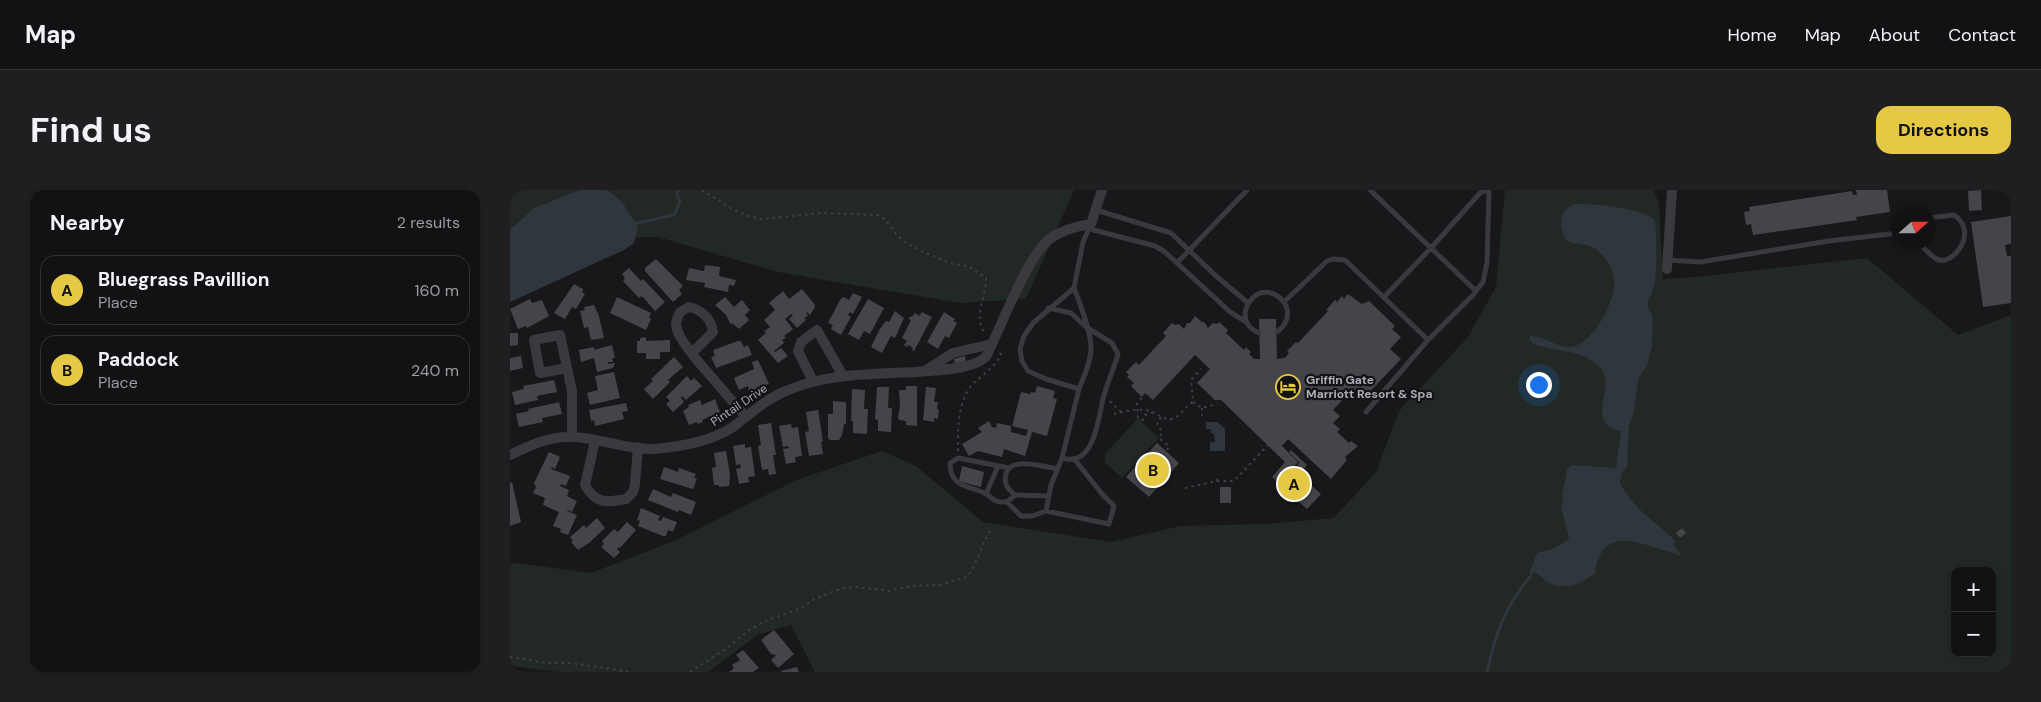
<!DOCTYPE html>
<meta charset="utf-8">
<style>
:root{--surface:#121113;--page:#1f1f21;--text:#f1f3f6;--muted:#9c9da0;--line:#313133;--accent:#e5c844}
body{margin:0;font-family:"DM Sans",sans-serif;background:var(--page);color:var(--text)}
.controls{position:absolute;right:15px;bottom:15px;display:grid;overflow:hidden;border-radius:10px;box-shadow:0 2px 8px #0003}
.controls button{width:45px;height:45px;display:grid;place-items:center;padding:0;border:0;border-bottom:1px solid var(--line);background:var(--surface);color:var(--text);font:25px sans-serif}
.compass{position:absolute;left:1381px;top:15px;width:45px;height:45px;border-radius:50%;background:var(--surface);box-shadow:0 2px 8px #0003;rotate:69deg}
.you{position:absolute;left:1028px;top:194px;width:18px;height:18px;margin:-12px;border:4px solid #fff;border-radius:50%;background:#1a73e8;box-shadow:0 0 0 8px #1a73e833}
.badge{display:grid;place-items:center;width:32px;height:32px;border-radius:50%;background:var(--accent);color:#111;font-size:16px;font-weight:700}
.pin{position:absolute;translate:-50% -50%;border:2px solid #fff;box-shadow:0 1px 5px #0006}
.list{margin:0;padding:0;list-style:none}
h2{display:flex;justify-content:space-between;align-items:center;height:65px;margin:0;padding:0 20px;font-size:21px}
h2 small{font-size:16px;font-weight:400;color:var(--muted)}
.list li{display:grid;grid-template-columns:32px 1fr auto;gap:15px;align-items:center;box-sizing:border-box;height:70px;margin:0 10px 10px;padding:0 10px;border:1px solid var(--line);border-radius:15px}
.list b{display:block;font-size:19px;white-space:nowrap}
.list p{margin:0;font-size:16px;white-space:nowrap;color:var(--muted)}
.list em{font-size:16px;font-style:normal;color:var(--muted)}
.map{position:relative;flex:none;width:1501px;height:482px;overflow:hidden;border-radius:15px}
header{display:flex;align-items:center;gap:30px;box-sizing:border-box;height:70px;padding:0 25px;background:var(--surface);border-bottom:1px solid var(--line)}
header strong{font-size:24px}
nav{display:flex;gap:28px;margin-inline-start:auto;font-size:18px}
.intro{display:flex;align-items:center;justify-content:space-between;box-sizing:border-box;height:120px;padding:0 30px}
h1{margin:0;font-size:35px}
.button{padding:12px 22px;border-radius:15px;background:var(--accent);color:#111;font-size:18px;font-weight:700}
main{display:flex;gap:30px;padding:0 30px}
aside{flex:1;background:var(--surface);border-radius:15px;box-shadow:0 2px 8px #0003}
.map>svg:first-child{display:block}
.green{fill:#222924;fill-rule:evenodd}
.water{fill:#30363e}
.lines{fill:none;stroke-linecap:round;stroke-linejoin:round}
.stream{stroke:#30363e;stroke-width:3}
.building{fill:#454549}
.path{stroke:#3f4045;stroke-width:2;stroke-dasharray:2.5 4;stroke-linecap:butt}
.service{stroke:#39393e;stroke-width:5}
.minor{stroke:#39393e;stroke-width:10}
.labels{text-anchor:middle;stroke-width:4.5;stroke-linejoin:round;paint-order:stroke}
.poi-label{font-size:12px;font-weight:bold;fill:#abadb8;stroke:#131214;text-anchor:start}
.street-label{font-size:12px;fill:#abadb8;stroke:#131214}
</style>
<header>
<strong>Map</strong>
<nav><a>Home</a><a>Map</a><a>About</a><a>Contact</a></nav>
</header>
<div class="intro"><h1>Find us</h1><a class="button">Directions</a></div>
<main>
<aside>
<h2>Nearby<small>2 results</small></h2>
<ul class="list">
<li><span class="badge">A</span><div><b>Bluegrass Pavillion</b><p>Place</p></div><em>160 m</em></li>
<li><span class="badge">B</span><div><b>Paddock</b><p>Place</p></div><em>240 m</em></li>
</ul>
</aside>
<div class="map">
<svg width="1501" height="482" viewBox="0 0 1501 482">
<rect width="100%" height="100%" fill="#181719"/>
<path class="green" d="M0,0H564L516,109L450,113L268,82L148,47L31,50L0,64Z
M995,0H1143L1149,13L1153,89L1185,87L1357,68L1448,145L1501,125V482H305L281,435L249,444L198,482H49L0,476V375L6,373L81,383L166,350L289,289L372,261L406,276L473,332L601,352L670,336L757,334L824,328L866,282L889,221L958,147L986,97ZM1445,381H1482V463H1445Z
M628,228L649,248L612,288L595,272V264Z"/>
<path class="water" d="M70,0H96L103,4L112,12L128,37L124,53L114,60L0,112V40L24,18Z
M1065,14C1080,13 1135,18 1144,30C1148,36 1146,83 1145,92C1144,100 1140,106 1137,114L1143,128L1142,155L1137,175L1128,189L1124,223L1119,234L1117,277L1111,284L1110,294C1116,303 1122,312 1129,319C1136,326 1164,348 1165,351L1164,355L1172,366C1138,357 1092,330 1085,383C1070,395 1055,401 1037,392C1032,389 1030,384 1024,382L1020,387V381L1027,363L1045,358L1058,350L1059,347L1051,317L1054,311L1052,307L1057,280L1061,275L1106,278L1111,241C1072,233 1109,194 1089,176C1071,159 1045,162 1023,154L1019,149L1020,146C1037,145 1050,163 1067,155C1085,148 1103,114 1104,95C1106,82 1096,67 1086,59C1077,53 1066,55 1057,51C1048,38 1048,20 1065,14Z
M696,232H707L715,239V261H700V252H705L704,244L701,243V239H696Z"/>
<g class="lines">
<path class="stream" d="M123,34L164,25L170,11L167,5L168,0
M977,482C985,445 995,416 1020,387"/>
</g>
<path class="building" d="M1346,0H1377L1380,22L1346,27L1347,30L1243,45L1241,34L1236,35L1234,22L1240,21L1239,17L1342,1L1343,5H1347Z
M1471,0L1472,20L1459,21L1458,1Z
M1501,26V54L1495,55L1497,66H1501V113L1473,117L1461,32Z
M146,69L173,96L169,100L172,104L163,112L135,81V78Z
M195,75L210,77L209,86L226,90L224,96L219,95L218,102L194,97L195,93L176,90L179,78L194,81Z
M119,78L131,91L133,89L155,112L145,121L132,106L129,108L113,91L115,88L112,84Z
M64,94L73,99L72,102L75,104L66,119L62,117L55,129L44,123Z
M292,99L305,115V117L300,125L297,122L296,123L298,125L295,128L292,125L296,130L287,138L279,129L283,125L281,124L275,129L283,139L274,146L276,148L272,150L274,153L264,161L265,162L271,158L278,166L268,173L248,150L256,143L254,141L260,137L254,130L265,120L259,113L273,101L279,109Z
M343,103L352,107L343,124L340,122L338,125L341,127L331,145L321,139L323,135L318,133L330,110L333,107L339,110Z
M838,104L852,114L859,111L885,136L882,139L891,147L880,159L891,169L854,208L843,198L823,220L830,226L823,233L830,239L827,242L839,253L841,251L848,256L835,267L837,270L821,289L778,249L772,256L788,272L782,278L811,304L797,319L780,304L778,307L774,304L777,301L762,287L775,272L711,210H705L687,193L700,179L685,165L643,210L635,203L632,207L621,196L624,193L617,187L619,185L616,182L626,172L629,175L656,146L653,143L662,133L665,135L669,134L674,139L677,133H680L685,126L692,132H694L698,138L703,133L707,134L709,132L718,140L716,143L734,160L736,157L741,162L739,164L744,169H750L749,129H766L767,169L775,168L779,163L777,161L786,152L788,153L818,121L816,120L825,110L827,112L832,106L834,109Z
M107,107L141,123L139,128L141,129L136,140L100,123Z
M215,107L224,117L232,110L240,120L235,125L239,130L229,139L222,133L221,135L216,125L205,115Z
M20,109L22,113L32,110L39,126L17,138L16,136L8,139L0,119Z
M358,109L374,118L360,144L354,141L349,150L338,144Z
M84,115L89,126L94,148L81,150L78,137L74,138L70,121L75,120L74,117Z
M385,121L394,128L385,148L381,146L372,163L361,157L370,139L376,131L379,132Z
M412,122L422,127L404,161L402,160L403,158L398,155L397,157L394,155L397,151L392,148L401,130L399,129L400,126L402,127L405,123L409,126Z
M434,122L445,129L443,131L447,133L439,148L435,146L428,159L417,152Z
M0,143H8V155L0,156Z
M136,147V151L160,150V162H150V169H136V163H127V151H130V148Z
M228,151H231L234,157L238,155L242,165L206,178L201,167L205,166L203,160Z
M102,155L105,168H102L103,172H98V174L105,173L103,178L87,182L84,168L71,172L69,160L84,157V160Z
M11,166L13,178L0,181V168Z
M455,166L456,173L445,176L444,169Z
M164,167L173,177L158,190L160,192L143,209L134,199L143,191L141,189Z
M248,170L259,194L239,201L238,196L229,200L224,188L244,179L242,172Z
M104,182L110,208L80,215L77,203L88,200L85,186Z
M177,186L181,191L184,188L192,196L176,210L172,206L171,208L174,212L163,222L156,214L160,211L156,207Z
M44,190L47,202L27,206L28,210L5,215L2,202L14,199L13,196Z
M396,196H407V236L396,235V231L389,230L388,227L390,216L389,200H396Z
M527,196L545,201L543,208L547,209L537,246L522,242L515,266L494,259L492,267L468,261L459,266L452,254L472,242L468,238L479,231L482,237L486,238L487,233L501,236V242L516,246L518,240L502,236L511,202L520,204L521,202L525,203Z
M367,197H379L378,218H382L381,242L368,241V230L365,229Z
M416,197L426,198L424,212H428L427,219L429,220L428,229L424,228V232L413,230Z
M342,199L355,200L354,219H358L357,244L343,243V231H341Z
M205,209L210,222L192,230L193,232L188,234L187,232L179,235L173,221L179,217L178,215L190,210L192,215Z
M323,211L336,212V234H334L332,245L329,250H320L318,248V224H323Z
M49,212L52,224L32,228L33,232L9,237L6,224L19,221L18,219Z
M116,213L118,221L112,222L114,229L85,236L84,230L81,231L79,220Z
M308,220L313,251L311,252L313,264L299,266L295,242L299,241L296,222Z
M261,233L266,265H263L266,284L259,285L258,279L252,280L248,256L251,255L248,235Z
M281,234L282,238L288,237L292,266L285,267L286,272L276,274L273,259L279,258L278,256L273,257L269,236Z
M647,253L669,273L639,307L616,287Z
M235,254V258L241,257L245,286L238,287L239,292L229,294L226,279L231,278L230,274L226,275L223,256Z
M781,260L797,275L793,280L787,274L790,273L779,262Z
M216,261L220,285L219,296L209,297V295H204L202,278L206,277L204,263Z
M39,262L50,267L45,279L42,277L41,279L60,286L56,296L51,294L50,296L59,300L57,306L67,311L62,322L58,320L57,321L67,325L58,345L50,342L51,339L43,336L49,322L33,315L35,308L23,303L26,297L24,293Z
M452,276L474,282L471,297L449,291Z
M154,277L168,282L169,278L186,284L184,288L187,289L183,299L150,289Z
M2,292L11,332L0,336V293Z
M710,297H721V313H710Z
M143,299L161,307L163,303L186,312L181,325L169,320L168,322L138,310Z
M131,318L150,326L148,330L151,331L153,327L167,332L163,342L158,340L156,346H153L128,336L130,331L127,330Z
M87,328L95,338L79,353L68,360L61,352L63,351L60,347L74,335L76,338Z
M117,332L126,340L110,358L109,357L107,359L110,362L104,368L91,357L94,354L92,351L104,339L108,342Z
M1172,338L1176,343L1170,348L1166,343Z
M264,440L284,464L268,478L261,470L266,465L261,464L251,450Z
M233,460L249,478L243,482H219L224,478L222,475L230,470L226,465Z
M287,477L289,482H271V481Z"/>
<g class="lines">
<path class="path" d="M192,0L222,19L238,26L251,29L313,23L367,25L375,29L386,44L393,51L413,62L443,74L458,76L476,88C477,106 462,127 475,143
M600,211L611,222
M683,212L692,218L707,214
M692,218V226
M604,224C615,221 629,218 640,221C648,223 652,230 661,229C670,228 676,215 683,212L681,190L691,179
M651,227L647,234L652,242L649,248L659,256L656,262
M628,228L627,213L634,205
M632,231L635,225L644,222
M448,261C448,239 447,210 464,193C473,184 485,177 491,165L490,163
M707,291H724L758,255
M675,298L707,291V286
M0,467L38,473H61L121,482
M180,482L220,456L238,441L253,432L291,418L304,409L333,398L347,397L379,401L401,396L430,395L457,387C469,372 470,353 482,339"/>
<path class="service" d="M860,0L966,101
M586,20L661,43L705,85L738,113
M580,39L645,56L655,62L719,121L737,133
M1408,52C1414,58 1422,68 1429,70C1444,74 1469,42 1444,25L1418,28
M1158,70L1190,72L1319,51L1388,43
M667,73L737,0
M564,98C570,114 581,141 581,158C581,172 574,186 569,199L536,189L518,181L512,171L510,159L514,146L523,133L564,98L573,52L581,34
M874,107L921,58L970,3L977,0
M774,112L817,71L823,69L835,70L918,150
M538,118L561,123L576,137L602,153L608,164C604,179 597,193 593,209C588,230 584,278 552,268L569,199
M749,143C742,140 736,134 735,126C735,120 737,115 740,111C758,86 796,120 767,142
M856,222L918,150L963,105L973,92L977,73L979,0
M552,268L541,295L536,321L599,334L604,316L593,305L565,270
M499,278L448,268L440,273C440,298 460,295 476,304C487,311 483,312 497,312L505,305
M476,304L488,276
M538,306L505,305C498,299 493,294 496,284C500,266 534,277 548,279
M497,312L511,326H522L536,321"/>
<path class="minor" d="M1157,79L1162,0
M482,154C494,129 520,62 541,48C553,40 567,36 581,34L592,0
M182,163L203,142C201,129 192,120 179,117L170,122C169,125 166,130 166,134C167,147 179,159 186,169L236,227
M57,178L30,183L24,150L50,145L62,201V246
M303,191L288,161L291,152L307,140L333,186
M85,251L75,295C86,314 96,313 116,309L123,302L125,294L128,257
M0,265C19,256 39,246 61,247C88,247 115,260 143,259C170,257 200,252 223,237C240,224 256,209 276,201C317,183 362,184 407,182C424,180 467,180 477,165C479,162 480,157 482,154L443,163L415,181"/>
</g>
<defs>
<symbol id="hotel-ring" viewBox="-11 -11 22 22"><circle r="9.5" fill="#131214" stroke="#e5c844" stroke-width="1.5"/><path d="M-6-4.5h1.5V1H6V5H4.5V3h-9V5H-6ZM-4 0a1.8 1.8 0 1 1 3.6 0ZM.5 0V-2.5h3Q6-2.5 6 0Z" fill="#e5c844"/></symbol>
</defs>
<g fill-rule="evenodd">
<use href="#hotel-ring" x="764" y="183" width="28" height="28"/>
</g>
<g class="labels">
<g class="poi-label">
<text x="796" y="194">Griffin Gate<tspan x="796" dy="14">Marriott Resort &amp; Spa</tspan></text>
</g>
<g class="street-label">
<text transform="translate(229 215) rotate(-34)" y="4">Pintail Drive</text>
</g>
</g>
</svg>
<div class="controls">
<button>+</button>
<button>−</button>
</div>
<svg class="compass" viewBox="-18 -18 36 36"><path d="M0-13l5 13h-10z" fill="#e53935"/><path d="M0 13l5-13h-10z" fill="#9c9da0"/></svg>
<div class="you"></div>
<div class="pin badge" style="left:784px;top:294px">A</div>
<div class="pin badge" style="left:643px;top:280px">B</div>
</div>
</main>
